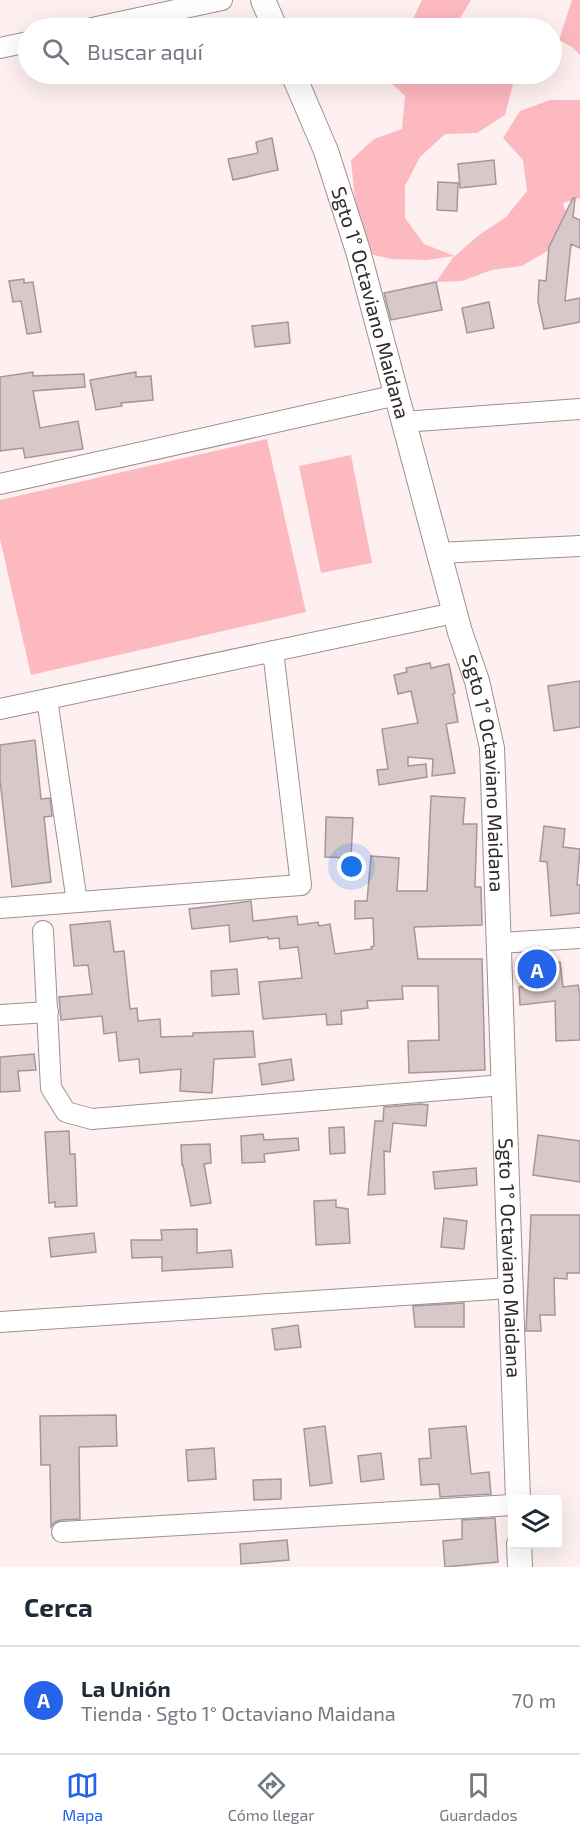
<!DOCTYPE html>
<html lang="es">
<meta charset="utf-8">
<style>
:root{--surface:#fff;--page:#f6f6f7;--text:#1f2937;--muted:#747a83;--line:#e0e1e3;--accent:#2563eb}
body{margin:0;font-family:"Exo 2",sans-serif;background:var(--page);color:var(--text)}
.controls{position:absolute;right:18px;bottom:18px;display:grid;overflow:hidden;border-radius:6px;box-shadow:0 6px 24px #0002}
.controls button{width:54px;height:54px;display:grid;place-items:center;padding:0;border:0;border-bottom:2px solid var(--line);background:var(--surface);color:var(--text);font:30px sans-serif}
.you{position:absolute;left:352px;top:867px;width:21px;height:21px;margin:-15px;border:4px solid #fff;border-radius:50%;background:#1a73e8;box-shadow:0 0 0 9px #1a73e833}
.badge{display:grid;place-items:center;width:39px;height:39px;border-radius:50%;background:var(--accent);color:#fff;font-size:20px;font-weight:700}
.pin{position:absolute;translate:-50% -50%;border:3px solid #fff;box-shadow:0 2px 6px #0006}
.list{margin:0;padding:0;list-style:none}
h2{display:flex;justify-content:space-between;align-items:center;height:78px;margin:0;padding:0 24px;font-size:26px}
h2 small{font-size:20px;font-weight:400;color:var(--muted)}
.list li{display:grid;grid-template-columns:39px 1fr auto;gap:18px;align-items:center;box-sizing:border-box;height:108px;padding:0 24px;border-top:2px solid var(--line)}
.list b{display:block;font-size:22px;white-space:nowrap}
.list p{margin:0;font-size:20px;white-space:nowrap;color:var(--muted)}
.list em{font-size:20px;font-style:normal;color:var(--muted)}
.icon{flex:none;width:33px;height:33px;fill:none;stroke:currentColor;stroke-width:2;stroke-linecap:round;stroke-linejoin:round}
.map{position:relative;flex:none;width:580px;height:1567px;overflow:hidden}
.search{position:absolute;background:var(--surface);box-shadow:0 6px 24px #0002;left:18px;right:18px;top:18px;height:66px;display:flex;align-items:center;gap:15px;box-sizing:border-box;padding:0 21px;border-radius:33px;color:var(--muted);font-size:22px}
.sheet{height:186px;background:var(--surface)}
nav{display:flex;justify-content:space-around;align-items:center;box-sizing:border-box;height:84px;border-top:2px solid var(--line);background:var(--surface);font-size:16px;color:var(--muted)}
nav a{display:grid;justify-items:center;gap:3px}
nav .on{color:var(--accent)}
.map>svg:first-child{display:block}
.green{fill:#fdb9c0}
.building{fill:#d7c8c9;stroke:#a49798;stroke-width:1.5}
.lines{fill:none;stroke-linecap:round;stroke-linejoin:round}
.minor-casing{stroke:#9e9091;stroke-width:22}
.major-casing{stroke:#9e9091;stroke-width:26}
.minor{stroke:#fff;stroke-width:20}
.major{stroke:#fff;stroke-width:24}
.labels{text-anchor:middle;stroke-width:4.5;stroke-linejoin:round;paint-order:stroke}
.street-label{font-size:20px;fill:#302a2a;stroke:#fff}
</style>
<div class="map">
<svg width="580" height="1567" viewBox="0 0 580 1567">
<rect width="100%" height="100%" fill="#fef0f1"/>
<path class="green" d="M422,0H471L454,28H402L413,19Z
M572,0H580V55L572,47L559,40Z
M382,74H513V84L505,115L477,133L445,134L420,157L405,186V218L424,244L455,256L479,235L506,217L527,191L523,160L503,138L520,111L550,100H580V198L563,203L566,213L549,250L522,266L492,270L462,281L436,282L454,256L427,260L391,259L358,251L357,222L351,160L374,139L402,129L405,96Z
M267,439L306,612L31,675L0,539V500Z
M351,455L372,563L321,573L299,466Z"/>
<path class="building" d="M272,138L278,170L233,180L228,159L258,153L256,142Z
M494,160L496,184L460,188L458,164Z
M438,182L458,183L457,211L437,210Z
M573,198H575L573,217L580,220V248L571,244L565,301L580,298V322L544,329L538,302L539,280L546,281L549,247Z
M24,279V283L33,282L41,332L27,334L21,301L13,302L9,281Z
M436,282L442,310L391,320L384,293Z
M489,302L494,328L467,333L462,308Z
M288,322L290,343L255,347L252,326Z
M33,372V376L84,374L85,387L33,391L40,428L78,421L83,449L25,458L23,448L0,451V377Z
M136,372V377L151,376L153,400L121,403L122,406L96,410L90,380Z
M430,663L431,668L449,664L455,693L453,694L458,722L446,724L455,773L432,776L433,759L408,757V766L426,764L427,777L379,785L377,770L388,769L382,729L418,723L411,691L398,694L394,675L407,672L406,668Z
M580,681V727L554,731L548,686Z
M35,740L41,799L50,798L52,816L44,817L51,882L12,887L0,780V745Z
M431,796L465,798L463,824H477L475,887H481L482,925L414,927L418,959H482L485,1070L409,1073L408,1041L439,1040L438,986H402L403,999L367,1001L368,1008L341,1011L342,1024L327,1025L326,1014L263,1019L259,982L302,978L298,947L280,949L279,938L268,939V937L230,942L229,925L192,929L189,909L251,901L253,921L297,916L298,925L318,922L319,926L330,924L335,954L372,949L371,947L374,946L373,918L355,919V901H367L371,856L399,858L397,891H427Z
M326,817L353,818L351,858L325,857Z
M544,826L565,829L563,847L580,849L577,885H580V913L551,916L547,862L540,861Z
M110,921L114,952L124,951L130,1009L137,1008L138,1021L160,1019L161,1037L193,1036V1033L253,1031L255,1057L214,1059L212,1093L180,1091L181,1069L140,1073L139,1059L119,1061L116,1032L104,1034L102,1016L61,1020L59,997L92,994L88,965L74,966L70,925Z
M560,962L563,987L578,985L580,995V1040L556,1041L555,1001L520,1005L519,987L532,986L531,965Z
M237,969L239,994L212,996L211,971Z
M34,1054L36,1070L18,1071L20,1091L0,1092V1057Z
M291,1059L294,1080L262,1085L259,1064Z
M421,1104L428,1105L426,1126L393,1123L390,1152L384,1151L385,1194L368,1195L375,1121H383L384,1107Z
M344,1127L345,1153L330,1154L329,1128Z
M69,1131L70,1154H75L77,1206L55,1207V1202L49,1203L45,1132Z
M263,1134L264,1140L298,1138L299,1150L264,1154L265,1162L242,1163L241,1136Z
M538,1135L580,1141V1182L533,1175Z
M210,1144L211,1163L204,1164L211,1203L191,1206L183,1165H182L181,1145Z
M476,1168L477,1185L435,1189L433,1172Z
M336,1200V1207L348,1209L350,1243L316,1245L314,1201Z
M531,1215H580V1273H567V1279L554,1278L555,1315H540L541,1331H526Z
M444,1218L467,1221L464,1249L441,1247Z
M197,1229V1253L231,1250L233,1267L162,1271V1257L132,1258L131,1240H162L161,1230Z
M94,1233L96,1252L51,1257L49,1238Z
M464,1303V1327H415L413,1306Z
M298,1325L301,1347L275,1350L272,1329Z
M116,1415L117,1446L79,1447L80,1519L61,1520L55,1522L51,1527L50,1465H41L40,1416Z
M325,1426L332,1483L310,1486L304,1429Z
M466,1426L471,1474L489,1472L491,1494L440,1497L439,1484L421,1485L419,1459L431,1458L429,1429Z
M214,1448L216,1479L188,1481L186,1450Z
M381,1453L384,1479L361,1482L358,1456Z
M281,1479V1499L254,1500L253,1480Z
M495,1518L498,1562L445,1567L443,1541L462,1539V1520Z
M287,1540L289,1560L241,1564L240,1544Z"/>
<g class="lines">
<defs>
<path id="minor" d="M92,28L222,0
M0,48L28,42
M403,422L580,409
M0,484L397,395
M438,553L580,546
M47,699L77,902
M0,709L454,613
M0,908L301,885L273,651
M43,931L51,1088L66,1112L92,1119L503,1085
M499,943L580,938
M0,1015L48,1012
M0,1322L510,1288
M62,1532L512,1505"/>
<g id="major">
<path d="M263,0L275,28"/>
<path id="s1" d="M293,74L326,151L358,251L460,632L477,681L492,748L518,1500"/>
<path d="M519,1544L520,1567"/>
</g>
</defs>
<use href="#minor" class="minor-casing"/>
<use href="#major" class="major-casing"/>
<use href="#minor" class="minor"/>
<use href="#major" class="major"/>
</g>
<g class="labels">
<g class="street-label">
<text dy="7" stroke="none"><textPath href="#s1" startOffset="242">Sgto 1° Octaviano Maidana</textPath></text>
<text dy="7" stroke="none"><textPath href="#s1" startOffset="728">Sgto 1° Octaviano Maidana</textPath></text>
<text dy="7" stroke="none"><textPath href="#s1" startOffset="1214">Sgto 1° Octaviano Maidana</textPath></text>
</g>
</g>
</svg>
<div class="controls">
<button><svg class="icon" aria-label="layers" viewBox="0 0 24 24"><path d="M12 4l9 5-9 5-9-5zM3 14l9 5 9-5"/></svg></button>
</div>
<div class="you"></div>
<div class="pin badge" style="left:537px;top:969px">A</div>
<div class="search"><svg class="icon" aria-label="search" viewBox="0 0 24 24"><circle cx="10" cy="10" r="6"/><path d="M15 15l6 6"/></svg>Buscar aquí</div>
</div>
<section class="sheet">
<h2>Cerca<small></small></h2>
<ul class="list">
<li><span class="badge">A</span><div><b>La Unión</b><p>Tienda · Sgto 1° Octaviano Maidana</p></div><em>70 m</em></li>
</ul>
</section>
<nav>
<a class="on"><svg class="icon" aria-label="map" viewBox="0 0 24 24"><path d="M3 6l6-2 6 2 6-2v14l-6 2-6-2-6 2zM9 4v14M15 6v14"/></svg>Mapa</a>
<a><svg class="icon" aria-label="directions" viewBox="0 0 24 24"><path d="M12 3l9 9-9 9-9-9zM9 14v-3h6M13 9l2 2-2 2"/></svg>Cómo llegar</a>
<a><svg class="icon" aria-label="saved" viewBox="0 0 24 24"><path d="M7 4h10v16l-5-4-5 4z"/></svg>Guardados</a>
</nav>
